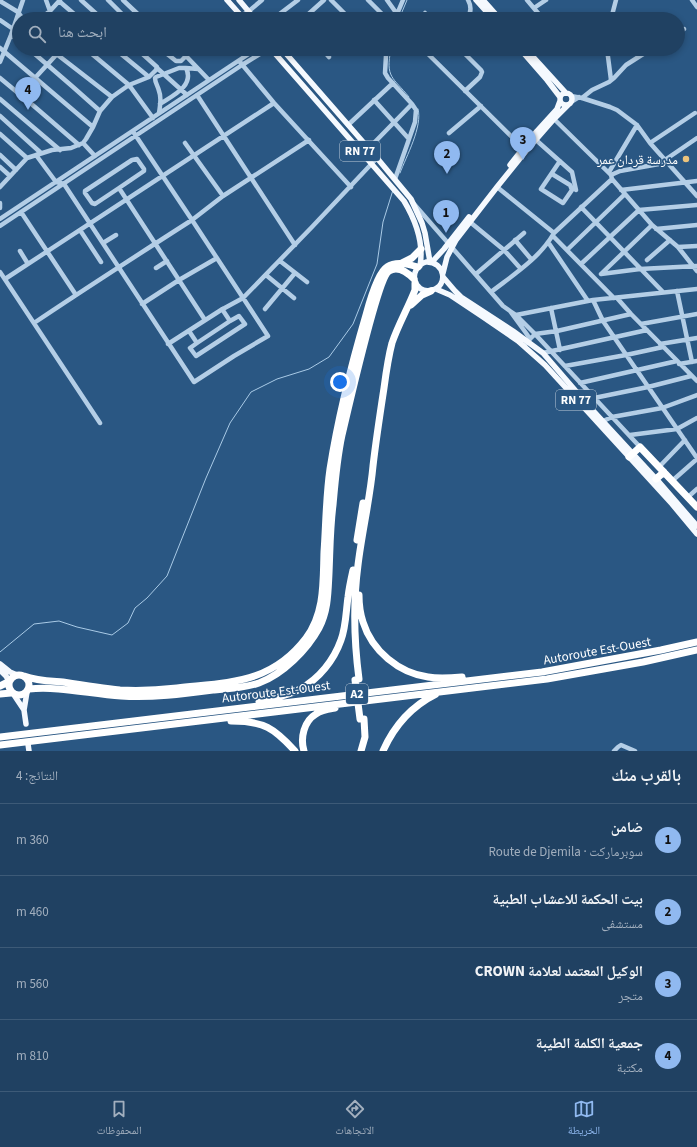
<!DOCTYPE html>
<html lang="ar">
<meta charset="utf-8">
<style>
:root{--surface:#204162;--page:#284868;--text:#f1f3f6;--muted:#a2afbe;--line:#3d5a77;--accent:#90b9f0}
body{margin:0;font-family:"Source Sans 3","Noto Naskh Arabic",sans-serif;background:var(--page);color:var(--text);direction:rtl}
.you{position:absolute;left:340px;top:382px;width:14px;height:14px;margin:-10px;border:3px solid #fff;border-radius:50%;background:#1a73e8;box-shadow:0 0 0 6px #1a73e833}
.badge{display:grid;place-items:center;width:26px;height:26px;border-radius:50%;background:var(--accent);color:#111;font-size:13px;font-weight:700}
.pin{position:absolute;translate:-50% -33px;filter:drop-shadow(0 1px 2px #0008)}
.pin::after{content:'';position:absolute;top:21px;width:14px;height:12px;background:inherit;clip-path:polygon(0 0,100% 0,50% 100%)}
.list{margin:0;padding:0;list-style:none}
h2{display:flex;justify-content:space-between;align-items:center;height:52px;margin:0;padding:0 16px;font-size:17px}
h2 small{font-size:13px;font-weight:400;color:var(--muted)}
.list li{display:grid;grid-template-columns:26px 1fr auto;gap:12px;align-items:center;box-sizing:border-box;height:72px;padding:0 16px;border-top:1px solid var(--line)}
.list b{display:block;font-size:15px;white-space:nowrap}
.list p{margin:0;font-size:13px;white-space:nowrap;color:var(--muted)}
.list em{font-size:13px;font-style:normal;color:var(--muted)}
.icon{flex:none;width:22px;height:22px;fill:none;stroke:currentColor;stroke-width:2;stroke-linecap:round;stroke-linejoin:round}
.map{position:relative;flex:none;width:697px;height:751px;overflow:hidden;direction:ltr}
.search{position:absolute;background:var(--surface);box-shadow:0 2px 6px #0003;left:12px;right:12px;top:12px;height:44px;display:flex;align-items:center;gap:10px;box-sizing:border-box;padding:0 14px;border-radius:22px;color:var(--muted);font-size:15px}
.sheet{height:340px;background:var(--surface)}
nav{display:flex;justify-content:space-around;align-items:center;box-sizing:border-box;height:56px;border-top:1px solid var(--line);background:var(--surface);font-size:11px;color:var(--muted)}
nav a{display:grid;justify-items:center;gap:2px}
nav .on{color:var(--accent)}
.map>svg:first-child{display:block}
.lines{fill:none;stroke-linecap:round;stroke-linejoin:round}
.stream{stroke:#a9cae6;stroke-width:1}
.minor{stroke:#b4cee6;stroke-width:4.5}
.major{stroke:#f5f9fe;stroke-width:5.5}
.highway{stroke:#fff;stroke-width:7}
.highway-bridge{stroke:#fff;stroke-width:7}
.poi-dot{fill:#ecc47c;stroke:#2a5783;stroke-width:1.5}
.labels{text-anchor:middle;stroke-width:3.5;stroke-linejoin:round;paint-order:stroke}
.shield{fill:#2a5783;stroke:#bfcdda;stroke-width:1}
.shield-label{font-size:12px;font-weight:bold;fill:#fff}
.poi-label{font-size:13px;fill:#fff;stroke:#2a5783;text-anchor:end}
.street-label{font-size:13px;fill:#fff;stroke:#2a5783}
</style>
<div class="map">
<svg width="697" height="751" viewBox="0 0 697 751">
<rect width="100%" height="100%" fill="#2a5783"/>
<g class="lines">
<path class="stream" d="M399,19L407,0
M391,49C385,78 393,77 409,97
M400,173C406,157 423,126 418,109
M0,652L34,624L59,621L77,627L112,635L128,623L135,608L147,598L167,576L206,478L230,423L251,392L277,379L309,369L329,357L353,324L377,264L383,222L393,190"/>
<path class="minor" d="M46,0L50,11
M81,0L102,19
M108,0L127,19
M123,0L143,19
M331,0L350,19
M368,0L387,19
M387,0L397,14
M527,0L543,19
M692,0L697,7
M0,1L18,12L23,19
M59,1L80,19
M534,8L546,0
M425,13L431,19
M241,16L249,11L262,0
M40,19L50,11L60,0
M273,19L298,0
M303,19L324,0
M395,19L403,0
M467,19C471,13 472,7 468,0
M611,19L616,0
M0,20L13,29
M678,32L684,29
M11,35L19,41
M0,48L93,127
M29,49L73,87L100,111
M50,49L112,97
M115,49L149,77L156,70L157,67L137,49
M161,49L176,61H181L186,56
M177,49L186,56L209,80
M322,49L329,57
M380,49L386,55L385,73L388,78L412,104L416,110L415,122L395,179
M423,49L525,150
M460,49L481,70L482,72L480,77L465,91
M607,49L611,80
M287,55L293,49
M0,62L11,35L23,0
M240,62L274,103L351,187
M157,68L187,95
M149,77L129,85L153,118
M0,78L35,107L79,145
M35,78L57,54
M197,95L295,245
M571,96L582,98L610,107L617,110L637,125L650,143L697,196
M582,98L592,90L609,82L614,78L626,65L651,49
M0,99L60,150
M374,100L409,139
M571,102L579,97
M160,104C172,96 195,86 186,68L198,69
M159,113C160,106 162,98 159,91C158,86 155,83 155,78L156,77L179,68H186
M0,116L41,153
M554,119L611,175
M348,125L393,83
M134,133L192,220L223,196L309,140
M449,133L481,106
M0,134L27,158
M536,140L572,172L576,190
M83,143L95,156
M185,143L223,196
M650,143L695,113
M369,148L412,104
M0,155L16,170
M0,167L10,176
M609,172L637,125
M552,174L570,185L572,190L563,203L541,189L560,161
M612,179L652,225L678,247L697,271
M0,187L27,158L52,150L71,148L83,143L86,139L93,127L100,111L112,97L119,92L129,85L86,49
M497,187L554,233
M119,188L144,171V169L137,159L132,160L85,191V193L92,203L95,204L119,188L205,320
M621,190L697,181
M0,203V208
M414,204L503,306L510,311L526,333L530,339
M581,207L663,292
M21,212L76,295
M0,219L256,49
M470,222L504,250L521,269
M0,226L242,65L268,49
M656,229L697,225
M80,230L101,262
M553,236L614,298
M515,240L531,259
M548,242L588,301
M103,243L116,235
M678,247L697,246
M567,250L625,194
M20,251L28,264
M647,260L670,240
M280,261L307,282
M581,264L639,210L697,205
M156,268L167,261
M0,272L100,423
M476,274L524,233
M601,274L640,269L697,266
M601,274L652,225
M266,275L294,298
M5,279L274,103
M677,291L692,362
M491,292C513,275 540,258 554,233L612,179L611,175L620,171L659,164L697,138
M617,298L631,314L697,381
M593,300L603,321L697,458
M142,304L179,280L217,258
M551,308L560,350
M265,309L295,273
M510,311L516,315L535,334L640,447
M516,315L593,300L697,289
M34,323C86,288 139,254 192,220L268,336L234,356L194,382C150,316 107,250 64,184L56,182L36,155
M641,324L697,314
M189,331L197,343L230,321L222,309
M197,343L190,348L196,356L245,324L239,316L230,321
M168,344L221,310L243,298L311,228L377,158
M660,344L697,338
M524,346L530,339L535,334L557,331L631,314
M543,353L647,330
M679,364L697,361
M565,366L626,355L663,347
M580,383L677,361
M587,404L594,398L648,387L691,376
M601,422L612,417L662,408L697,395
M630,435L677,429L697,418
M659,467L685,440
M672,481L697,459
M688,497L697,489
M614,751L618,747L621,745L635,751"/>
<path class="major" d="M227,0L244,19
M239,0L255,19
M476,0L493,19
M483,0L500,19
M271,49L404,201C416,221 424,243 420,266
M282,49L377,158L411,199L422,223L425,233L430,262
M520,49L547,80L560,97
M526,49L566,93
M560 99a6 6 0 1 1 12 0a6 6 0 1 1-12 0Z
M510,165L537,131L557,109L560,101
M426,262C445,261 449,286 432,290C413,295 407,268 426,262Z
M432,262L444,249L469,217
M443,273L447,257L456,240L497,187L526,151L554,119L568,105
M443,277L455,291L461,297L513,331L543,353L587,404L659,482L697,526
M436,289L450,295L483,317L518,341L545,365L672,504L697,534
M0,664L10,672L17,675
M0,670L6,676L9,681
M14,695L24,710
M26,724L24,710L27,692
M28,744L29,751"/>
<path class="highway" d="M402,263L412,258L421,249
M411,305L422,295L431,291
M629,457L640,447L697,507
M656,479L664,472
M357,540L363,503
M359,595C359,604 360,613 363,622C372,651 399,673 428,677C439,679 451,678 462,677
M9 685a10 10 0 1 1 20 0a10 10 0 1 1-20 0Z
M24,676C37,681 50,681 63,682C82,685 101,688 120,690C139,691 159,690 177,688C229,682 271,684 306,638C325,613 323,581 324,552C326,524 326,496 330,469C338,418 351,366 366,315C369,304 377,273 387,267C396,261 408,264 418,267
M359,679C354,641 353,603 358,565C362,532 370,499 373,466C376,440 380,414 384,388C386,373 388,358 392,343C398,325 408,308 415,290V283
M0,686L8,682
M29,689C59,686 90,694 121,696C152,698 183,694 213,690C228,689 245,688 259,683C283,674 307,650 319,628C328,611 328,593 329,573C330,551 330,528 333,505C335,482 337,458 342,435C347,414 378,278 389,271C398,265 408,273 414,279
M0,694L11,693
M259,702C273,698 288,696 300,689C319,679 334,660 341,640C346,627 346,611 348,597C349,588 351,579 353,570
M231,721C264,721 274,728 295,751
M0,737L542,672L661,650L697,642
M0,745L547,679L643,662L697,650
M304,751C300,738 304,721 316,714C321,710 329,709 335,708
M361,751L365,737L364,719
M383,751C394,726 412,706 436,694"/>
<path class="highway-bridge" d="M355,680L360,719"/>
</g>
<circle class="poi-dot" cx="686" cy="159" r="4"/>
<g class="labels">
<g class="shield">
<rect x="340" y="141" width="40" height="20" rx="3"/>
<rect x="556" y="390" width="40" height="20" rx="3"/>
<rect x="346" y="684" width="22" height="20" rx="3"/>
</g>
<g class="shield-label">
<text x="360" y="155">RN 77</text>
<text x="576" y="404">RN 77</text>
<text x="357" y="698">A2</text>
</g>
<g class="poi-label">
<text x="678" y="164">مدرسة قردان عمر</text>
</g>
<g class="street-label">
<text transform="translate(597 650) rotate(-10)" y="5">Autoroute Est-Ouest</text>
<text transform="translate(276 691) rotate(-7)" y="5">Autoroute Est-Ouest</text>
</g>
</g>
</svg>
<div class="you"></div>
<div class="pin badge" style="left:446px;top:233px">1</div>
<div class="pin badge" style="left:447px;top:174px">2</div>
<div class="pin badge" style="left:523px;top:160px">3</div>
<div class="pin badge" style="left:28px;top:110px">4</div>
<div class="search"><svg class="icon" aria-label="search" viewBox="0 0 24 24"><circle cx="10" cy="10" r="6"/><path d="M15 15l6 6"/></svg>ابحث هنا</div>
</div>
<section class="sheet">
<h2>بالقرب منك<small>النتائج: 4</small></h2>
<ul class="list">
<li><span class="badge">1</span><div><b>ضامن</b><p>سوبرماركت · Route de Djemila</p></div><em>360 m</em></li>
<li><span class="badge">2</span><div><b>بيت الحكمة للاعشاب الطبية</b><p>مستشفى</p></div><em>460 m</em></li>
<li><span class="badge">3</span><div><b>الوكيل المعتمد لعلامة CROWN</b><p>متجر</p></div><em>560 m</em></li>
<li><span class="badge">4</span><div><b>جمعية الكلمة الطيبة</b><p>مكتبة</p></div><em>810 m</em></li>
</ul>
</section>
<nav>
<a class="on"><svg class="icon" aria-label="map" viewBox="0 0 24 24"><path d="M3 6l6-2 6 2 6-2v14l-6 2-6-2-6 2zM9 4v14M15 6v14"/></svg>الخريطة</a>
<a><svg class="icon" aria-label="directions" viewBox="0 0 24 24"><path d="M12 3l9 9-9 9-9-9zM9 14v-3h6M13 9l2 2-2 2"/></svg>الاتجاهات</a>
<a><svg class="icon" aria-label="saved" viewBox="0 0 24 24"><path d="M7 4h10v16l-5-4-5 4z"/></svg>المحفوظات</a>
</nav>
